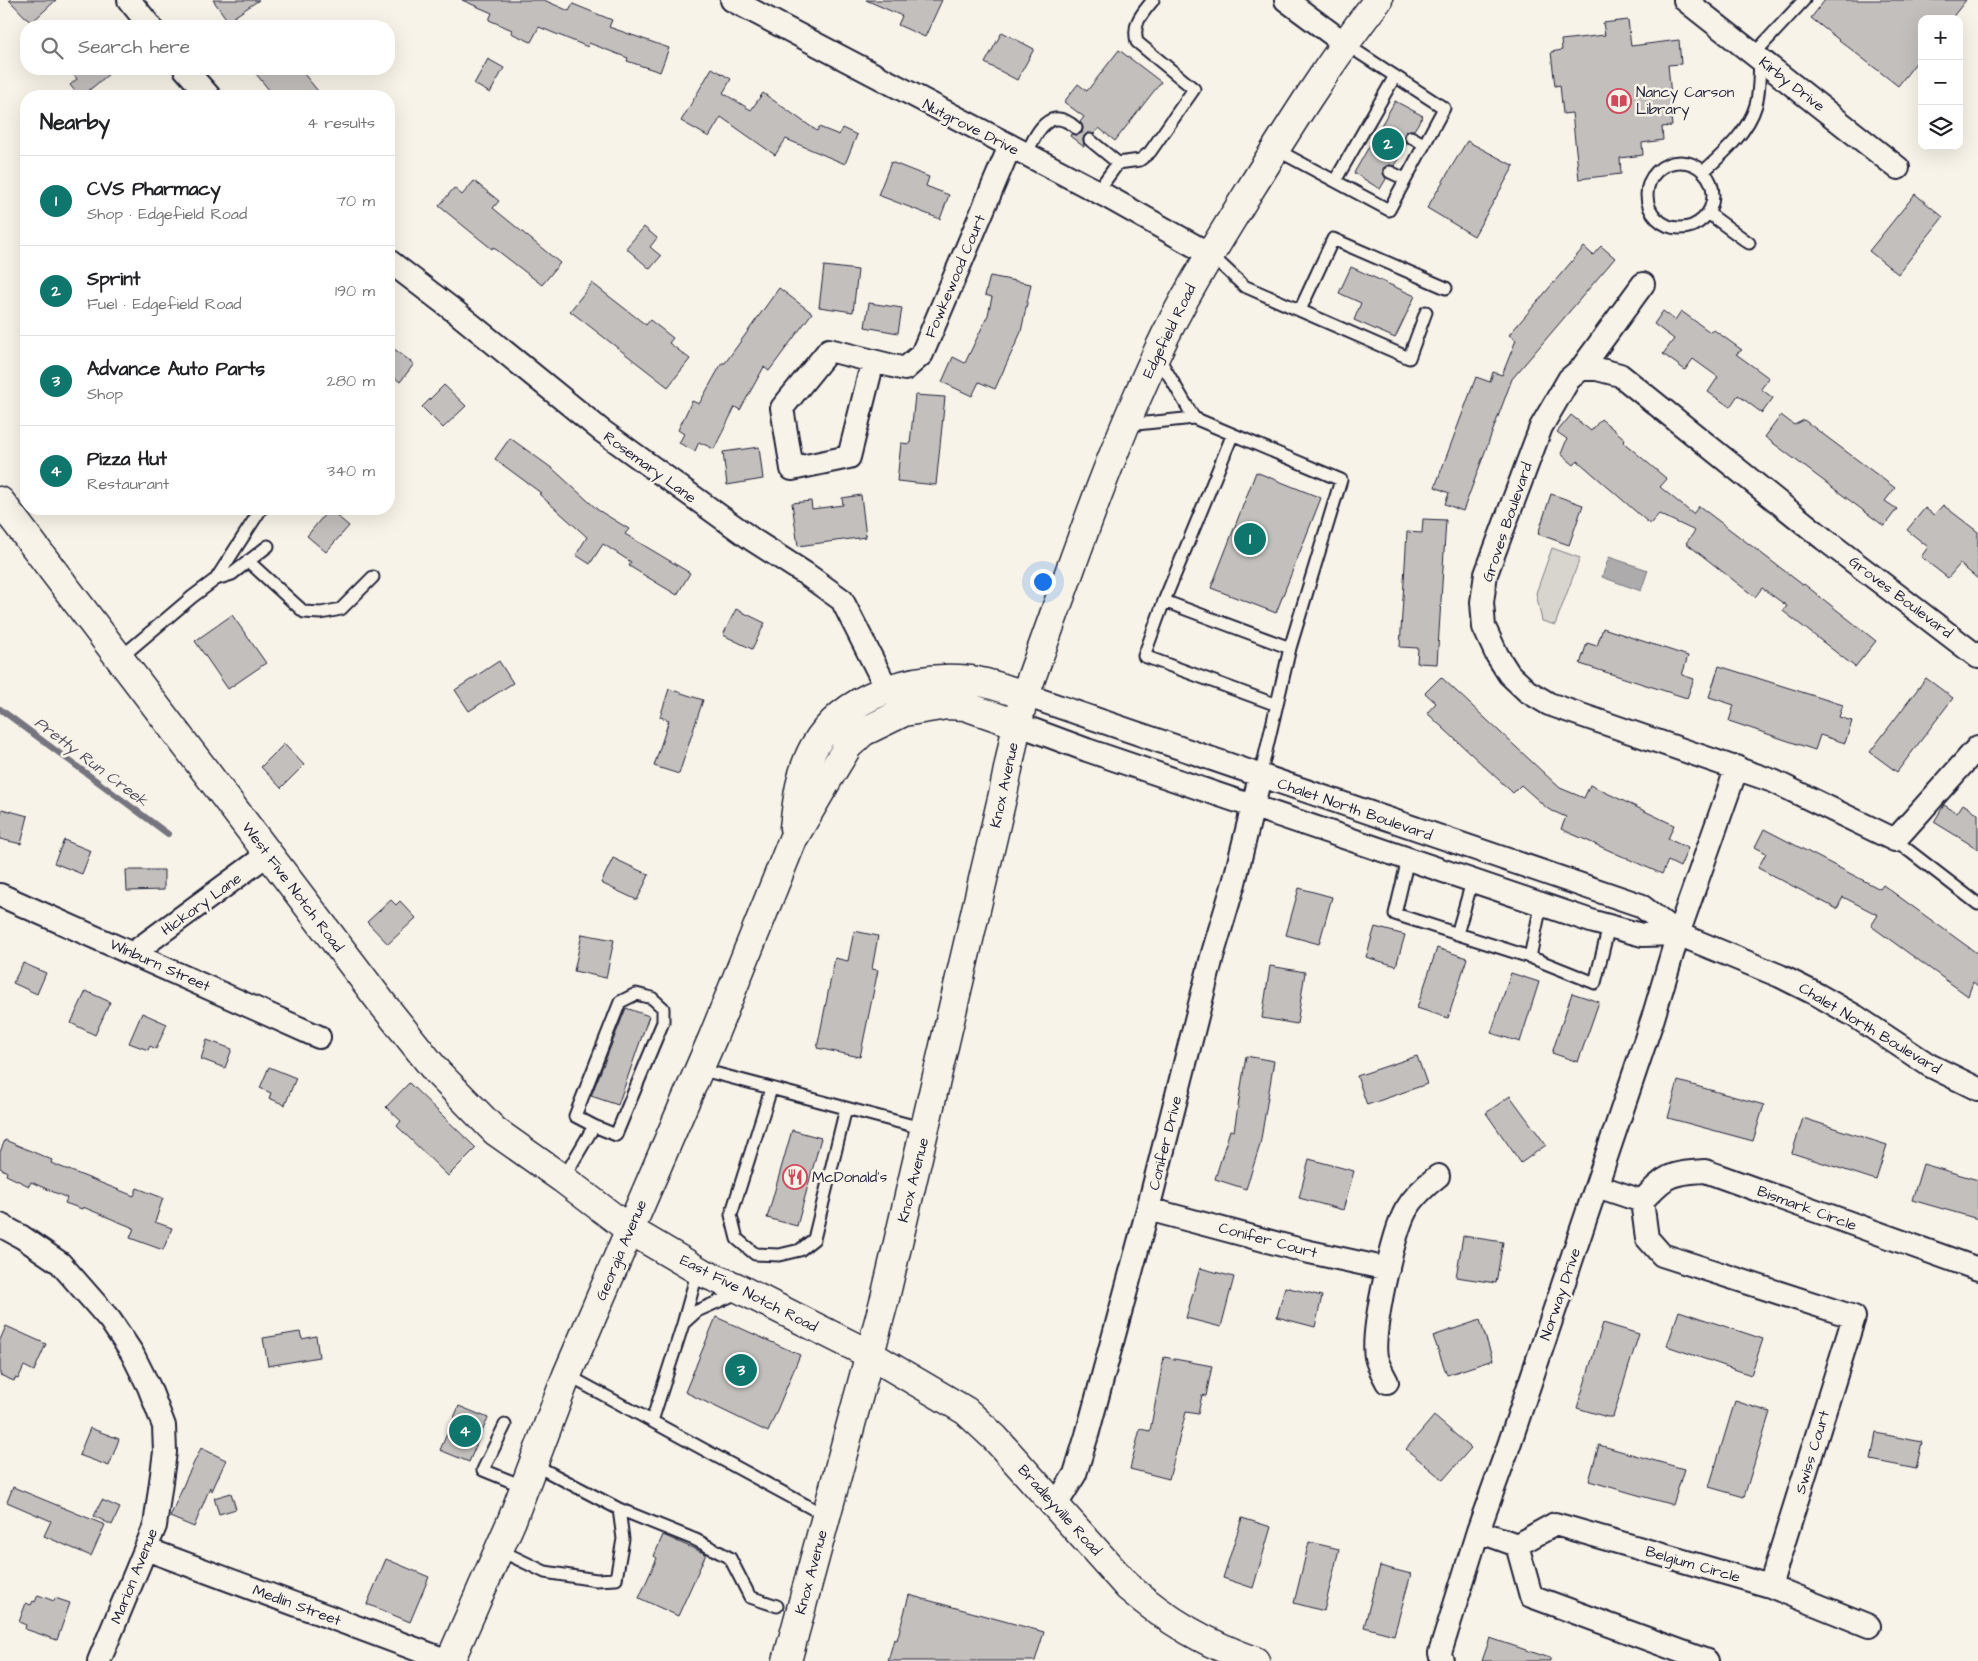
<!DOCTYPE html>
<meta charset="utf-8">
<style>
:root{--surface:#fff;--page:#f2f2f2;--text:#202124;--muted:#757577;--line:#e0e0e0;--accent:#0f766e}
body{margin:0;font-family:"Architects Daughter",sans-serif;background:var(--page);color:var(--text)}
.controls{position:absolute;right:15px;top:15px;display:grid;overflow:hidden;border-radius:10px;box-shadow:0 5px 20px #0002}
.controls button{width:45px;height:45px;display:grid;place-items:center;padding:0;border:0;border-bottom:1px solid var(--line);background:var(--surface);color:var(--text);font:25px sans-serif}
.you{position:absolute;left:1042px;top:581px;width:18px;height:18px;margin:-12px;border:4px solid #fff;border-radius:50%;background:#1a73e8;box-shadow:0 0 0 8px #1a73e833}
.badge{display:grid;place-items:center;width:32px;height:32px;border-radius:50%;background:var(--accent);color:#fff;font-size:16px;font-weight:700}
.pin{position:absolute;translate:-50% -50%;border:2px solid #fff;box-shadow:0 1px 5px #0006}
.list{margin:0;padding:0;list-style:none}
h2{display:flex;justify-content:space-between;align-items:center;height:65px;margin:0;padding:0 20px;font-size:21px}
h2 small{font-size:16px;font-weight:400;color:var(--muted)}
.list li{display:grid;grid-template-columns:32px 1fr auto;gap:15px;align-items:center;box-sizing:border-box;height:90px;padding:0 20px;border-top:1px solid var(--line)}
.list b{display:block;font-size:19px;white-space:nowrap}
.list p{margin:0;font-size:16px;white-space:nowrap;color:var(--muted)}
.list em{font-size:16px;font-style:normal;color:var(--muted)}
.icon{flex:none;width:28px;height:28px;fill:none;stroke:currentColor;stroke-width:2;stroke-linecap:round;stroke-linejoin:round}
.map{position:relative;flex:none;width:1978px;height:1661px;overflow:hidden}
.search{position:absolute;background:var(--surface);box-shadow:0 5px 20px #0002;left:20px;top:20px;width:375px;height:55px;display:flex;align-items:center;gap:12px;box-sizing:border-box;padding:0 18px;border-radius:20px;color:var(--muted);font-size:19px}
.panel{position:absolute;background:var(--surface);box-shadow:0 5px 20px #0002;left:20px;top:90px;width:375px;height:425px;border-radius:20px}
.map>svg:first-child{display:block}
.green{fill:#d8d5cf;stroke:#7d7c85}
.water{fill:#aeabad;stroke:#76747f}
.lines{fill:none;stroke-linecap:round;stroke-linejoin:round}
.stream{stroke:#76747f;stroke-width:6}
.building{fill:#c2bfbd;stroke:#22223b}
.lane-casing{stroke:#22223b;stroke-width:15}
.street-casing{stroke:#22223b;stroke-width:26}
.secondary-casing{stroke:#22223b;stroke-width:31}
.primary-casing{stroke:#22223b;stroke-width:31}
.lane{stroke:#f7f3e8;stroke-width:11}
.street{stroke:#f7f3e8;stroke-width:22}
.secondary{stroke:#f7f3e8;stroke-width:28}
.primary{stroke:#f7f3e8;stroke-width:28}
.labels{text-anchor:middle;stroke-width:5;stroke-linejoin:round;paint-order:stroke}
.street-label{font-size:15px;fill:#22223b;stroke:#f7f3e8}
.poi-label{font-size:15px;fill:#22223b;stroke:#f7f3e8;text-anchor:start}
.water-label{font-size:16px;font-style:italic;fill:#535263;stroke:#f7f3e8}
</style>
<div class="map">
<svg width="1978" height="1661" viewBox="0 0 1978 1661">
<rect width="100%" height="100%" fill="#f7f3e8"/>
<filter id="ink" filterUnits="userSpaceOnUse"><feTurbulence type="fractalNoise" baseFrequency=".02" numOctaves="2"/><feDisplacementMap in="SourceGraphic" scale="10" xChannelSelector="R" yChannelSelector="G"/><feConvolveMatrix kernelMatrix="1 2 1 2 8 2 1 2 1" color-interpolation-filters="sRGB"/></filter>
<g filter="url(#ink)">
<path class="green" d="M1552,548L1580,558L1555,625L1542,621L1536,593Z"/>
<path class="water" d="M1609,557L1648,570L1641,591L1602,577Z"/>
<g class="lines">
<path class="stream" d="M0,709L168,834"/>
</g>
<path class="building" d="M9,0H56L31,23Z
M213,0H259L228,21Z
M462,0H544L569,11L573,4L612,20L609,27L669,48L660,72L627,61L628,58L589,43L588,47L539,27L531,42L511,33L512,30L489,20L492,13Z
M866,0H942L925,37L898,25L902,16Z
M1825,0H1966L1951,19H1922V55L1898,86L1811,18Z
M1628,20L1631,46L1679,40L1681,64L1668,65L1673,116H1671L1672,126L1662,127L1663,140L1642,143L1643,155L1620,158L1621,174L1579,179L1572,113L1563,114L1560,85L1555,86L1551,52L1562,50L1561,40L1605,35L1603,23Z
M1002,32L1034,49L1017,80L985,63Z
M1119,50L1161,82L1115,141L1099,128L1094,134L1088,133L1084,136L1083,139L1084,147L1070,136L1071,134L1076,135L1082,133L1083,128L1080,122L1084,117L1064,102L1078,84L1087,91Z
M488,59L504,68L490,93L474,84Z
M712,68L731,79L723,93L751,110L763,93L817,131L819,127L839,135L842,128L857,135L845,164L786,139L775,155L721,117L709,137L681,121Z
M69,69H115L82,96H79L70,85L77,79Z
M252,69H300L322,96H274Z
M1395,101L1423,116L1414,130H1410L1405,133L1404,138L1407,143L1394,166L1389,165L1383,168V173L1386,179L1380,189L1354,173Z
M1467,141L1514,166L1474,236L1427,208Z
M891,162L929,177L926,186L949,195L940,219L878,195Z
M474,181L499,201L493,208L560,263L542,285L493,247L492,249L439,206L454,188L462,195Z
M1915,194L1943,217L1898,274L1869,251Z
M644,227L657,238L650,247L661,256L650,269L626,248Z
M1601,246L1615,258L1512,379L1463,511L1445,504L1449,493L1435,487L1476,377L1490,382L1493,372L1502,375L1516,340L1509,335L1584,247L1593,255Z
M824,266L858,270L853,312L819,307Z
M1351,267L1415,296L1395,338L1354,320L1361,303L1339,293Z
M990,276L1031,284L1021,332L995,389L979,382L972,396L942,382L953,357L965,363L988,315L992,297L985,295Z
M592,283L646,325L650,320L673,338L669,343L690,359L668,387L570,311Z
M779,288L812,313L769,371L764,367L740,410L735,407L714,449L699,442L695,451L679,443L684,434L678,430L692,401L699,404L722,363H725Z
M869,303L902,308L898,333L865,327Z
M1663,311L1675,320L1681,311L1710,332L1714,330L1742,350L1736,354L1769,378L1761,389L1773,398L1762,413L1738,395L1730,407L1708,392L1718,377L1693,359L1685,370L1663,354L1674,339L1654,324Z
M389,345L414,364L400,382L389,373Z
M444,385L466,406L443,428L422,407Z
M915,395L945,397L936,485L897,481L901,443L910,444Z
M1571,415L1591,431L1601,419L1625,439L1623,442L1667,479L1660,487L1693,514L1699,506L1803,585L1804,584L1876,641L1855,667L1783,611L1787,606L1762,588L1755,597L1686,543L1695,531L1659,514L1650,524L1578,461L1574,465L1561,454L1567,439L1557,432Z
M1781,415L1794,425L1804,420L1895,488L1885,501L1897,509L1884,526L1765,437Z
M510,438L553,469L598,510L629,529L625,534L690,573L677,595L629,566L631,562L603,544L590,564L576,555L587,537L539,494L541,493L495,459Z
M759,447L763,479L727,485L723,452Z
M1256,472L1321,498L1276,613L1211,588Z
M1551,494L1583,505L1569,545L1538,534Z
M861,495L866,537L798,546L792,503L811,501L812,509L843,505L842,498Z
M1943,505L1978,532V579L1960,564L1948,578L1921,557L1928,547L1907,530L1925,508L1934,515Z
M329,509L349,526L326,552L307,536Z
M1423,519L1446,520L1437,664L1417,663L1418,648L1400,647L1407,532L1422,533Z
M736,609L765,623L752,649L723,635Z
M232,615L266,663L228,689L195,641Z
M1603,628L1688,656L1682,675L1694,679L1687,698L1580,664L1587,643L1597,646Z
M499,661L513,683L469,711L455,690Z
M1719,666L1843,705L1839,717L1852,721L1845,743L1820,735L1815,750L1729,721L1734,705L1709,697Z
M1441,677L1560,788L1584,798L1590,785L1674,825L1668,839L1688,848L1680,867L1668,861L1662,874L1561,829L1566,817L1548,809L1521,785L1513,793L1427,713L1436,703L1425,693Z
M1926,678L1953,698L1897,772L1870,752Z
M669,689L703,700L679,774L654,766L669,720L660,717Z
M284,744L304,765L281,788L261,767Z
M1963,804L1978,814V849L1934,822L1944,805L1957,813Z
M2,809L28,816L21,844L0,839V819Z
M1764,829L1880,889L1883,885L1978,954V986L1973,982L1968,996L1871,926L1878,915L1843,897L1837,909L1758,868L1766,853L1755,847Z
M64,840L91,851L82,874L54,863Z
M613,858L649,875L637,900L601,883Z
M126,870H164V890L127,891Z
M1299,888L1332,897L1319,944L1286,935Z
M391,900L396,905L400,901L416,918L388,944L367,922Z
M1375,927L1405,935L1396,966L1366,957Z
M854,931L878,936L872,969L878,970L860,1057L817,1048L835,958L848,961Z
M582,934L614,940L606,978L574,971Z
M1437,948L1467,958L1448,1018L1417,1008Z
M23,963L46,973L37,994L13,983Z
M1270,966L1305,972L1297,1024L1262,1018Z
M1511,973L1539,982L1520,1042L1491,1033Z
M86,991L110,1002L95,1035L71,1023Z
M1572,993L1599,1002L1578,1062L1552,1053Z
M626,1008L649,1016L618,1105L591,1096Z
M142,1013L167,1024L156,1049L150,1046L148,1050L129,1043Z
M207,1040L232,1049L225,1068L201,1059Z
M1246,1056L1274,1061L1260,1145L1246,1189L1215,1179L1230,1130L1234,1131Z
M1417,1056L1427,1084L1367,1105L1357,1076Z
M269,1067L296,1078L285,1105L269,1098L271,1093L260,1088Z
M1678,1081L1764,1105L1753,1141L1668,1118Z
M409,1083L476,1148L448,1176L397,1126L401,1121L386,1107Z
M1510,1096L1546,1145L1521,1163L1486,1113Z
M1803,1118L1887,1145L1876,1180L1792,1153Z
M792,1130L821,1138L797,1226L767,1218Z
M5,1140L52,1160L51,1163L134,1196L137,1188L163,1198L155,1222L172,1228L163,1250L130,1238L134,1228L124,1224L83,1207L82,1209L65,1203L67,1198L31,1182L29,1186L6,1175L7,1172L0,1168V1152Z
M1309,1159L1354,1171L1343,1210L1299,1198Z
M1923,1164L1978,1180V1219L1912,1200Z
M1463,1236L1503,1242L1496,1283L1456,1277Z
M1200,1268L1234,1277L1221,1327L1186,1318Z
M1285,1287L1322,1296L1315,1327L1277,1317Z
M1679,1311L1763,1339L1751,1375L1667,1346Z
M716,1317L800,1355L768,1432L685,1392Z
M1480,1320L1493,1360L1447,1375L1433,1336Z
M1603,1323L1639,1334L1613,1417H1607L1577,1408Z
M6,1326L46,1344L34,1371L24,1366L18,1379L15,1378L14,1381L0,1375V1340Z
M300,1332L302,1339L316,1336L319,1357L268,1366L263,1338Z
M1164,1357L1212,1366L1206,1396L1202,1395L1198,1414L1186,1412L1169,1479L1130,1469L1140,1429L1150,1431Z
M1735,1401L1770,1412L1744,1497L1709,1487Z
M459,1406L488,1418L469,1462L440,1450Z
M1434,1416L1471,1448L1443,1480L1406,1449Z
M90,1428L119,1439L109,1466L79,1455Z
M1876,1433L1922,1442L1916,1469L1871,1460Z
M1599,1445L1684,1469L1673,1505L1589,1481Z
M201,1448L226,1460L212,1491L210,1487L194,1527L170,1517L186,1479Z
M13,1487L105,1525L91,1556L44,1536L51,1521L7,1502Z
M231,1493L236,1509L219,1514L214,1498Z
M102,1500L120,1508L112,1525L94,1516Z
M1242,1518L1271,1527L1253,1588L1223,1578Z
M663,1535L706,1554L678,1616L639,1598L657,1558L654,1556Z
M1309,1542L1339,1549L1324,1611L1294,1603Z
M386,1559L429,1577L410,1622L367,1604Z
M1380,1566L1411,1574L1394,1635L1364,1627Z
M38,1595L54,1601L55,1598L70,1603L57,1640L25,1629L26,1625L19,1622L26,1603L31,1605L33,1601L35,1602Z
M909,1595L1044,1632L1035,1661H888L894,1639L897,1640Z
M1490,1638L1550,1658V1661H1482Z"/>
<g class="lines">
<defs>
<path id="lane" d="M1754,54L1804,0
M1411,137L1424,144
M1090,140L1118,163
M1275,149L1389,210L1444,108L1344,43
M1026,155C1036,133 1049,104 1076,128
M1647 195a33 33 0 1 1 66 0a33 33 0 1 1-66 0Z
M1704,171C1724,153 1748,132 1756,105C1760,91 1759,73 1760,59
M1390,172L1405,179
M1335,181L1395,76
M1097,192L1118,163L1140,160L1150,152L1194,89L1137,42C1132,23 1142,14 1153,0
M1708,213L1749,243
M1211,255L1244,286L1409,358L1426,312
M1300,310L1333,239L1446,288
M1194,418L1341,480L1290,648L1260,777
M1127,425L1194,418L1157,355
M1232,436L1164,601L1290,648
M248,561L304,612L321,613L341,609L373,577
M216,579L232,574L268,546
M1164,601L1144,656L1277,705
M120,658L192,597L216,579L261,509
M1895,840L1978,904
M1408,859L1395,914L1530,957L1541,905
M1457,934L1472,882
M1530,957L1595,983L1609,926
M699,1069L925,1129
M771,1089L731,1215L737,1239L755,1254L779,1255L800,1250L814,1239L846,1108
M563,1179L594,1126L616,1135L663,1022V1008L652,998L636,994L620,1002L575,1116L594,1126
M685,1322L697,1311L740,1292
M567,1375L826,1516
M652,1421L683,1324L698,1270
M505,1425L483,1470L525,1487
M619,1509L696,1540L730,1558L750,1597L777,1606
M499,1550L545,1572L596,1580L616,1579L623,1539L619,1509L533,1464"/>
<path id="street" d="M129,0L150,26
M732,0L1106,196L1211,255
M1286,0L1344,43
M1685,0L1898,168
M185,69L209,96
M389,261L457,313L602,431L753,540L806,574L842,600L887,689
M873,361L849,457L792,469L782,408L829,350L905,369L922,354L1010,146
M1581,369L1643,284
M1978,657L1824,539L1620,375L1597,369H1581L1569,379L1541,427L1486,574L1482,602L1484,627L1497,655L1509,674L1527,691L1549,704L1773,781L1895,840L1978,747
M1025,695L1640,905L1678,934L1780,976L1818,995L1855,1016L1929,1065L1978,1089
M1017,724L1087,750L1594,922L1642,935L1678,934
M0,895L319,1037
M133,953L268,854
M1597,1186L1642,1201L1647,1238L1662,1255L1854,1317L1770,1586
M1642,1201C1666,1175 1670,1173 1705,1171L1978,1269
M1148,1209L1305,1251L1388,1269
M0,1225L22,1237L60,1263L110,1320L132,1353L149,1387L164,1426L165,1452L155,1526L99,1661
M1387,1382C1383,1374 1378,1366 1376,1357C1371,1332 1393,1233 1406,1210C1414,1196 1425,1186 1438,1176
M1056,1505L1075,1474L1087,1435L1148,1209L1213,953L1234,883L1260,777
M1478,1531L1517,1545L1555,1524L1770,1586L1869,1626
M1517,1545L1531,1596L1707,1661
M146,1549L448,1661
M1442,1661L1440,1653L1478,1531L1509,1445L1653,1018L1678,934L1737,767"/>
<path id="secondary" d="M0,501L381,1002L437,1072L495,1131L563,1179L630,1230L701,1272L736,1287L869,1354L966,1411L995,1438L1128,1587C1169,1622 1205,1643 1255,1661"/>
<path id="primary" d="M794,828C797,800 800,772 814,747C843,696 913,673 970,680C988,682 1007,690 1025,695
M450,1661L512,1520L567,1375L713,1037L793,839L828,779L848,746L863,732L904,712L947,705L965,706L1017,724
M787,1661L885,1298L1003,794L1017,724L1025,695C1067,581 1105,464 1157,353C1183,297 1216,245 1248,193C1289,127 1330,61 1378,0"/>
</defs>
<use href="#lane" class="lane-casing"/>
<use href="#street" class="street-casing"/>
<use href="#secondary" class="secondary-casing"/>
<use href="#primary" class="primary-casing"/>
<use href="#lane" class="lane"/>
<use href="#street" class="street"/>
<use href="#secondary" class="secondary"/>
<use href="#primary" class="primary"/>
</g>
</g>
<defs>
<symbol id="library-ring" viewBox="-11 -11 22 22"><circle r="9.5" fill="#f7f3e8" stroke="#d1495b" stroke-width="1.5"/><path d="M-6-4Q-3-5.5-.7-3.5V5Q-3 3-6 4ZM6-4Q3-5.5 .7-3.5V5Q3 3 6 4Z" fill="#d1495b"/></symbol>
<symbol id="restaurant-ring" viewBox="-11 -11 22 22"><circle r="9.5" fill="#f7f3e8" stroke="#d1495b" stroke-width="1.5"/><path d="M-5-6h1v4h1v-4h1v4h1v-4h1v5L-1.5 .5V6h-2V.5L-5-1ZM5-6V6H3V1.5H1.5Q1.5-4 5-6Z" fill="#d1495b"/></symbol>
</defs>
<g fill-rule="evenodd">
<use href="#library-ring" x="1605" y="87" width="28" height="28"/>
<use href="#restaurant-ring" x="781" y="1163" width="28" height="28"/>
</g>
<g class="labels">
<g class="street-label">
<text transform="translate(1792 84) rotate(38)" y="5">Kirby Drive</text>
<text transform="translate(971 127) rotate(27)" y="5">Nutgrove Drive</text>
<text transform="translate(955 276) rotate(-67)" y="5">Fowkewood Court</text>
<text transform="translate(1169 331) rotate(-64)" y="5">Edgefield Road</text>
<text transform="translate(650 467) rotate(36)" y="5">Rosemary Lane</text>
<text transform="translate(1507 522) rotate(-71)" y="5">Groves Boulevard</text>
<text transform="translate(1901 597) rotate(37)" y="5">Groves Boulevard</text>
<text transform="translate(1004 785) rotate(-78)" y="5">Knox Avenue</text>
<text transform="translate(1355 809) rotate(19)" y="5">Chalet North Boulevard</text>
<text transform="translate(293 887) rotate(53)" y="5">West Five Notch Road</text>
<text transform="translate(201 904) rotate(-36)" y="5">Hickory Lane</text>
<text transform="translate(160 965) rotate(24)" y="5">Winburn Street</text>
<text transform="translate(1870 1028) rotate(31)" y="5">Chalet North Boulevard</text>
<text transform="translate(1165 1143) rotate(-76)" y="5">Conifer Drive</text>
<text transform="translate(913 1180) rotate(-76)" y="5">Knox Avenue</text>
<text transform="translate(1807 1208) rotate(20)" y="5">Bismark Circle</text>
<text transform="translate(1268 1240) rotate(15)" y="5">Conifer Court</text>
<text transform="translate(621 1250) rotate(-67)" y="5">Georgia Avenue</text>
<text transform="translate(749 1293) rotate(27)" y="5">East Five Notch Road</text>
<text transform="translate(1560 1294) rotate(-71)" y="5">Norway Drive</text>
<text transform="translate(1812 1452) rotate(-73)" y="5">Swiss Court</text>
<text transform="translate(1060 1510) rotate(48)" y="5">Bradleyville Road</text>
<text transform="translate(1693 1564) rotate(16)" y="5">Belgium Circle</text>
<text transform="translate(811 1572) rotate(-75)" y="5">Knox Avenue</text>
<text transform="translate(134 1576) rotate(-68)" y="5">Marion Avenue</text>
<text transform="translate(297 1605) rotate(20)" y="5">Medlin Street</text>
</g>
<g class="poi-label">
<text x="1636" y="97">Nancy Carson<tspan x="1636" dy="17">Library</tspan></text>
<text x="812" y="1182">McDonald's</text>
</g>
<g class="water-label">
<text transform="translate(92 761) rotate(37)" y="6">Pretty Run Creek</text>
</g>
</g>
</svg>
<div class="controls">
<button>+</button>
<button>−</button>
<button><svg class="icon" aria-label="layers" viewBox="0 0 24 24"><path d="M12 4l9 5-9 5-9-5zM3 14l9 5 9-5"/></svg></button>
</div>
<div class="you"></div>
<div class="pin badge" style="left:1250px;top:539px">1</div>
<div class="pin badge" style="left:1388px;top:144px">2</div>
<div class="pin badge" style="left:741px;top:1370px">3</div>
<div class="pin badge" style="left:465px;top:1431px">4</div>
<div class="search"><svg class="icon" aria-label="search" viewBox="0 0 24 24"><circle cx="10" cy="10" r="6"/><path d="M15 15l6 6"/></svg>Search here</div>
<section class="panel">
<h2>Nearby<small>4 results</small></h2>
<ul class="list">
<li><span class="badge">1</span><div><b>CVS Pharmacy</b><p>Shop · Edgefield Road</p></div><em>70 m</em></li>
<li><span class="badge">2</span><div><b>Sprint</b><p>Fuel · Edgefield Road</p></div><em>190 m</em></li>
<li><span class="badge">3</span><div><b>Advance Auto Parts</b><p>Shop</p></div><em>280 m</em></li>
<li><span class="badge">4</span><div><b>Pizza Hut</b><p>Restaurant</p></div><em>340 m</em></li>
</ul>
</section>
</div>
